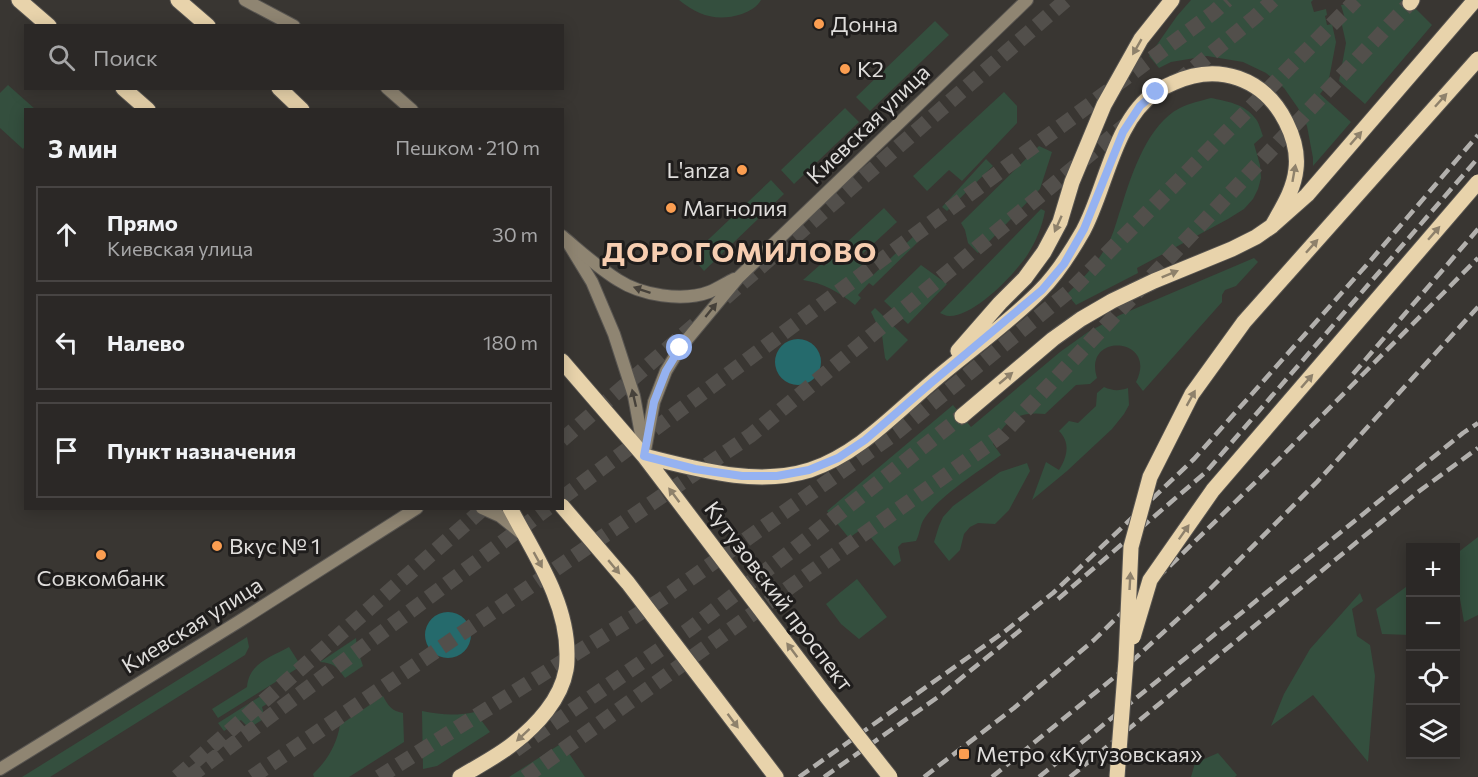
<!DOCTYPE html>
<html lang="ru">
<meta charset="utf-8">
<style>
:root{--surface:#2b2826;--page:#33302e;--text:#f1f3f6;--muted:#a6a6a7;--line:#474443}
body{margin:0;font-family:Commissioner,sans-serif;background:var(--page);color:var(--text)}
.controls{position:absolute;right:18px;bottom:18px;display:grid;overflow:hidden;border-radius:0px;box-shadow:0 3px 15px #0003}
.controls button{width:54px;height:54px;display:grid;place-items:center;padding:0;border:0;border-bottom:2px solid var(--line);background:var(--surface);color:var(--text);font:30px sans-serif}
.stop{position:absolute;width:18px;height:18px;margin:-14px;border:4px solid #95b2f1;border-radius:50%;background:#fff}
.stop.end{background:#95b2f1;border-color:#fff;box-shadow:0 2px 6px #0008}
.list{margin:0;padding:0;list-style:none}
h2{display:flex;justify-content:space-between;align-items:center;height:78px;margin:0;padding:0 24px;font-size:26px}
h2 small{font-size:20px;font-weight:400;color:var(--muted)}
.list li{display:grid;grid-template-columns:39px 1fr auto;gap:18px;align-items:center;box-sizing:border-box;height:96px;margin:0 12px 12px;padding:0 12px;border:2px solid var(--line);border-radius:0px}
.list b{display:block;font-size:22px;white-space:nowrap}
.list p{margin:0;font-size:20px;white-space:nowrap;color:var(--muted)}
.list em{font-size:20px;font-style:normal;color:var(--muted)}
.icon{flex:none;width:33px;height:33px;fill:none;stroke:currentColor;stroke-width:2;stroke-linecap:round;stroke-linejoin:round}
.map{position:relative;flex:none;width:1478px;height:777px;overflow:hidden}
.search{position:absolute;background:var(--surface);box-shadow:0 3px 15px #0003;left:24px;top:24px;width:540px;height:66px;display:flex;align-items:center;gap:15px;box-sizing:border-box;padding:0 21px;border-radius:0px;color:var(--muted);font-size:22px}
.panel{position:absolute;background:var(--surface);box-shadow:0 3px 15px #0003;left:24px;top:108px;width:540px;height:402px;border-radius:0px}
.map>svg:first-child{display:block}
.green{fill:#344f3e}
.water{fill:#256a6c}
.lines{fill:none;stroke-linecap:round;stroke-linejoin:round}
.primary-tunnel{stroke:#524f4b;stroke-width:15;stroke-dasharray:15 8;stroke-linecap:butt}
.minor-casing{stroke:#575450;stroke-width:14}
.tertiary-casing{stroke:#575450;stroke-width:14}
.primary-casing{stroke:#575450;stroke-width:17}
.minor{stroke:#8f8572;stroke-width:12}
.tertiary{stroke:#8f8572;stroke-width:12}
.primary{stroke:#e8d3ab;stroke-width:15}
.rail{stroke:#b2b0ad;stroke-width:4.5;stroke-dasharray:12 6;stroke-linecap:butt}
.primary-bridge-casing{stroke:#575450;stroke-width:17;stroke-linecap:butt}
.primary-bridge{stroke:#e8d3ab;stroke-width:15}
.oneway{fill:#8e816b}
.oneway2{fill:#46413a}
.route{stroke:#95b2f1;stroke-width:8}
.poi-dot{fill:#fb9e51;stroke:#1f1d1c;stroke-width:2}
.labels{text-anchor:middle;stroke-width:6;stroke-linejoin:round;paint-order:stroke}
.poi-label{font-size:22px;fill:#dfdddb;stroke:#1f1d1c;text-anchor:start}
.street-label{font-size:22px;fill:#dfdddb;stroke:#1f1d1c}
.district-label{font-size:28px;font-weight:bold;letter-spacing:1.5px;fill:#f7ceb1;stroke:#1f1d1c}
</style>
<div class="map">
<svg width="1478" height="777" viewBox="0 0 1478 777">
<rect width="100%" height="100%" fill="#393632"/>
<path class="green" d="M679,0H761C757,7 750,11 742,14C717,22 699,16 679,0Z
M1191,0H1313L1311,2L1314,12L1326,9L1327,15L1325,16L1327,25L1332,24L1336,42L1328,84L1320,94L1351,122L1313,166V158L1307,126L1298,108L1284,88L1266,73L1243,62L1207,56L1171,62L1159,68L1149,56L1177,16Z
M1347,0H1407L1432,25L1365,104L1339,81L1346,43L1341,21L1345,19L1341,5L1348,4Z
M935,21L949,35L870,111L856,97Z
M8,85L35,109L26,110L25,146L23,149L0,128V93Z
M1004,92L1017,106V123L962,181L949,170L927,191L913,176Z
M1211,98C1226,101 1245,104 1255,118C1259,122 1261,131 1263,136L1254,144L1260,165L1261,178L1258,189L1253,199L1244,209L1228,219L1137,268L1138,273L1076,305L1067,294C1084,278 1099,261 1110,240C1115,229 1118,216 1122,205C1132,173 1148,124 1180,108C1190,103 1200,101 1211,98Z
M845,108L859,122L794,184L781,170Z
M1039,146L1052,152L1040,189L978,253L968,243L965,230L961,223Z
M986,159L993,166L947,211L942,207Z
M771,180L784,194L704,271L691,256Z
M884,208L897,222L858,258L845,244Z
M1041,209L1045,211C1042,227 1036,241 1028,254C1015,274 974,317 949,316C946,316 943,314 940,313Z
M915,235L919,241L873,286L869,283L858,295L861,298L855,305C839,292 823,283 803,280L821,264L824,266L846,247L872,276Z
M1254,258L1258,262L1236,286L1225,290L1222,295V302L1143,391L1136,382C1159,337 1082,331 1097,378L1090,384L1076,385L1045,414C1018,411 1005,420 993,444L1001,455C978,472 939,496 924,519C920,525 920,533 916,541L902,543L898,547L901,561L894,566L863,528L849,538L827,511L953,405L971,427L1060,352L1088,332L1120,315Z
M921,265L947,284L908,324L884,301Z
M875,308L908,340L887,361L885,358L882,335L871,312Z
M1104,387C1113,391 1119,391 1128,388L1129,405L1124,414L1112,429L1067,471L1032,500L1046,462L1059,470C1067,457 1071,443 1059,431L1069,421L1078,423L1096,406L1097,393Z
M1027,463L1030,471L1009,510L995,524L978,523L970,527L964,534L960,550L949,561L934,542L939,526L943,517L953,506L1000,472Z
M1478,537V615L1464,622L1456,576V554Z
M857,579L887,617L859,639L841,624L826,604Z
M1410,584V635L1382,634L1376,609Z
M1360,593L1363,601L1352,609L1357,636L1370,645L1375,676L1368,762L1313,695L1271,726L1284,694L1310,649Z
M247,637L249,647L245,655L50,777H22Z
M356,638L357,648L363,666L345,678C337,667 334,663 320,662Z
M289,647L301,666L218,718L212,709L247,687C249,663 271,657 289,647Z
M272,689L278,697L262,707L265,718L249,728L241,720L224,731L218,723Z
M383,696C388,706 392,711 403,713L404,742L349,777H314L313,774C327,761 337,744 340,725Z
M422,711C442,715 455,716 475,712L490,732L437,766L423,769Z
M562,743L585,777H509Z
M1218,753L1237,775L1235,777H1191L1195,763Z"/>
<path class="water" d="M775 362a23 23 0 1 1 46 0a23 23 0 1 1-46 0Z
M425 635a23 23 0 1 1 46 0a23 23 0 1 1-46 0Z"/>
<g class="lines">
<path class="primary-tunnel" d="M1177,82L1255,17L1273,0
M725,298L1066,0
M562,440L698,322
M562,498L1214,12L1227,0
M515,750L691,628L807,539L962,416
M177,777L484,508
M189,777L548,508
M252,777L751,435L1129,122
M379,777L662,599L897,432L1073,288L1356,0
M525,777L1002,435L1410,3"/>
<defs>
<path id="minor" d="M567,241L592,282L614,334L634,396L644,451
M482,508L500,516L521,533
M0,769L238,622L417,508"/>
<path id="tertiary" d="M245,0L294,26
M387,88L412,110
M562,236C580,251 597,267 618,280C641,295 682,302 709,292C717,289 726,283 734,279
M644,456L654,402L666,371L680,348L738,278L1027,0"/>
<path id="primary" d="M19,0L49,26
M178,0L208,26
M1410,3L1412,0
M123,88L148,110
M279,88L302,110
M958,351L1000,303L1025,278L1044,252L1060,222L1072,182L1104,105L1141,39L1172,0
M562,361L644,456L827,697
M962,416L1053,339L1081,319L1112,301L1154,281L1232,249L1256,237L1272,226L1307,195L1475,0
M644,456C697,469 756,487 810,470C858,454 893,415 931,383C967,352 1008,324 1041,290C1058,273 1071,252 1083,231C1106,189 1114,120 1156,92C1161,88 1167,86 1173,83C1218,62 1264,78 1286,122C1293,136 1298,153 1296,169C1294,190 1282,208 1272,226
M562,506L628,583L776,777
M460,777C478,766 498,756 514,743C537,725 561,699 566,670C567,665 567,660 567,656C568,602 534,554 510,508"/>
</defs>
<use href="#minor" class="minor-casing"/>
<use href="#tertiary" class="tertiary-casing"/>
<use href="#primary" class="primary-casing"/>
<use href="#minor" class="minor"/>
<use href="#tertiary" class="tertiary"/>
<use href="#primary" class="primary"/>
<path class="rail" d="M1353,374L1478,229
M1058,599L1206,472L1478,158
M799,777L1004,632L1053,593L1194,459L1371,260L1478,135
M824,777L938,697L1023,628
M924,777L1014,708L1094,640L1274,464L1478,258
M992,777L1117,675L1206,593L1317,482L1478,307
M1039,777L1463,433L1478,423
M1070,777L1418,492L1478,448"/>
<defs>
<path id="primary-bridge" d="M1133,637L1150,580L1213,490L1478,182
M827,697L890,777
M1117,777L1126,660L1131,547L1150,477L1192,394L1244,322L1478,59"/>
</defs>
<use href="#primary-bridge" class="primary-bridge-casing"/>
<use href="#primary-bridge" class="primary-bridge"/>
</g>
<defs><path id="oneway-solid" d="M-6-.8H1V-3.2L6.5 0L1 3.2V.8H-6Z" transform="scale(1.5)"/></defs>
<g class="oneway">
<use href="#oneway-solid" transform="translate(1137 47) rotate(120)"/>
<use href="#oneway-solid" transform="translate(1441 100) rotate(-48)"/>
<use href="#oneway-solid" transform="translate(1356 138) rotate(-49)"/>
<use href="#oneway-solid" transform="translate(1294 173) rotate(-80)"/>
<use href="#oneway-solid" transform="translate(1058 224) rotate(114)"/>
<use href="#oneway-solid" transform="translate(1434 233) rotate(-49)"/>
<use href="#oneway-solid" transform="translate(1312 246) rotate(-48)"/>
<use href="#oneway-solid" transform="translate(1170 274) rotate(-22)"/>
<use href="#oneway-solid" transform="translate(1006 378) rotate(-40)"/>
<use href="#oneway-solid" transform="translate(1307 381) rotate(-49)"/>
<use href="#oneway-solid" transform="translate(1191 398) rotate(-61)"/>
<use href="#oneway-solid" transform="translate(674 495) rotate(-127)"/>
<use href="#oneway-solid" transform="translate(1184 532) rotate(-55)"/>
<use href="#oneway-solid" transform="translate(538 560) rotate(61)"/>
<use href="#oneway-solid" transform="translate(614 567) rotate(50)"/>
<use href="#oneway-solid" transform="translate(1130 581) rotate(-87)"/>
<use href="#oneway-solid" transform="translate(792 650) rotate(-127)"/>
<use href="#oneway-solid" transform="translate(733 721) rotate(53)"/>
<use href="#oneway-solid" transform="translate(523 735) rotate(137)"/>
</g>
<g class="oneway2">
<use href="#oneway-solid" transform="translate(642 290) rotate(-161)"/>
<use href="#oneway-solid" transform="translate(711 310) rotate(-51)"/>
<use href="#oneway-solid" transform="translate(634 398) rotate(-103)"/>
</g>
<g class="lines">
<path class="route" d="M680,348L666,371L654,402L644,456L695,469L742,476H777L809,470L838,458L865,440L931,383L1042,290L1064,264L1084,229L1123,132L1140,106L1156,92"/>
</g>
<g class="poi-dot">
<circle cx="819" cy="24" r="6"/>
<circle cx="845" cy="69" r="6"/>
<circle cx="742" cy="170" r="6"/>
<circle cx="671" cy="208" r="6"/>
<circle cx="217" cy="546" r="6"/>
<circle cx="101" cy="555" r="6"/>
<rect x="958" y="748" width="12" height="12" rx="3"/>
</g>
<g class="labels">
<g class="poi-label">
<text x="831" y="32">Донна</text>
<text x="857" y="77">К2</text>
<text x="730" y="178" text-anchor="end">L'anza</text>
<text x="683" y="216">Магнолия</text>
<text x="229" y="554">Вкус № 1</text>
<text x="101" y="586" text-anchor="middle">Совкомбанк</text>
<text x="976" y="762">Метро «Кутузовская»</text>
</g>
<g class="street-label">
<text transform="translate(868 124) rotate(-44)" y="8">Киевская улица</text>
<text transform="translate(779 596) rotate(53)" y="8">Кутузовский проспект</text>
<text transform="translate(192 625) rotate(-32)" y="8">Киевская улица</text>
</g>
<g class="district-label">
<text x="740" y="262">ДОРОГОМИЛОВО</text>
</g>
</g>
</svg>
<div class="controls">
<button>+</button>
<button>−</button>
<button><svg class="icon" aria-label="locate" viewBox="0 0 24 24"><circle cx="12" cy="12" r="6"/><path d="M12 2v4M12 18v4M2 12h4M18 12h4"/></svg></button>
<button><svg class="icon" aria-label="layers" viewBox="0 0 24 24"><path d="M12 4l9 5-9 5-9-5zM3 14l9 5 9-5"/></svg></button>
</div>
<div class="stop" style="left:680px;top:348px"></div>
<div class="stop end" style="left:1156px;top:92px"></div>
<div class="search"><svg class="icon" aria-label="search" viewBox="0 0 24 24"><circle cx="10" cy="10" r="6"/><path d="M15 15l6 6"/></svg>Поиск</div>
<section class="panel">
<h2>3 мин<small>Пешком · 210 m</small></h2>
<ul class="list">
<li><svg class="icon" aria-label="ahead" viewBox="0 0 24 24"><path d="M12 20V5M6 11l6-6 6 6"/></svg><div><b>Прямо</b><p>Киевская улица</p></div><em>30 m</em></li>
<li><svg class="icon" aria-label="left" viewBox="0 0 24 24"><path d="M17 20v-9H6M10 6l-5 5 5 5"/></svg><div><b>Налево</b></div><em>180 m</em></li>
<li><svg class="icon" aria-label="arrive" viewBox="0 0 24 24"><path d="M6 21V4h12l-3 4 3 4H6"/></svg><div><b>Пункт назначения</b></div></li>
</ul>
</section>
</div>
